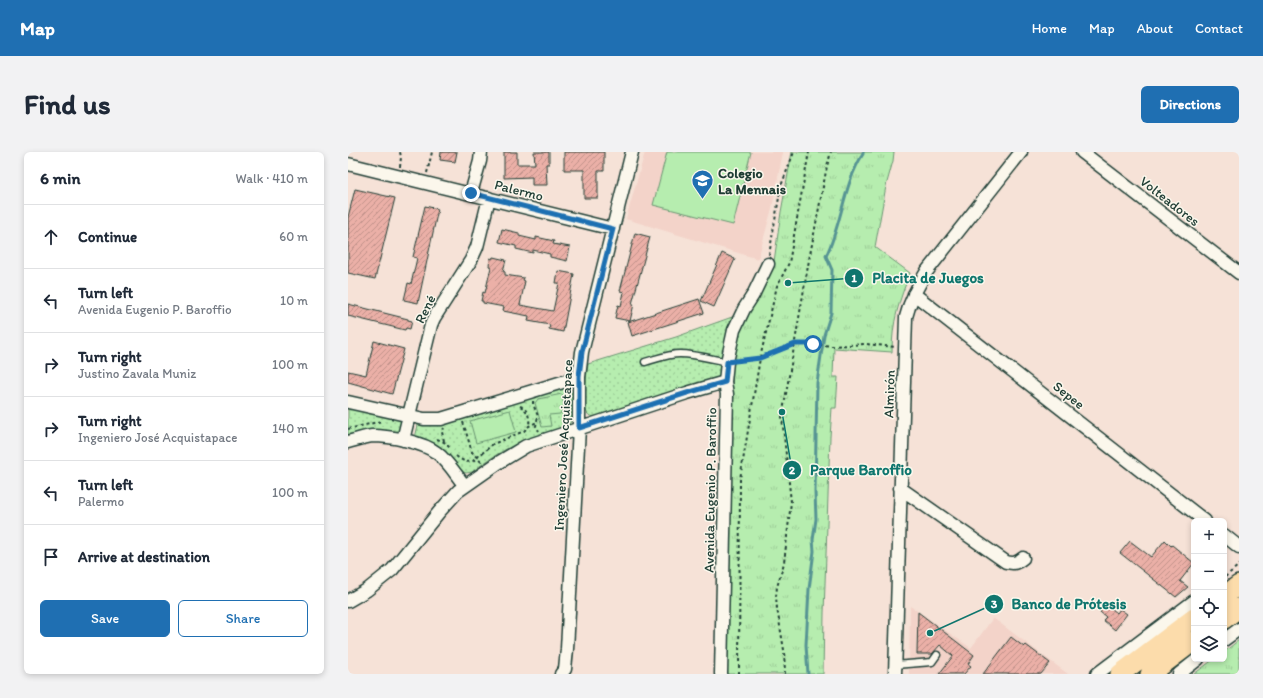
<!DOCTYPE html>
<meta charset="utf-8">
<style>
:root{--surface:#fff;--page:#f2f2f3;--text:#1f2937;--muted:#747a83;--line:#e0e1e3;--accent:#1f6fb2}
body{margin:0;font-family:Itim,sans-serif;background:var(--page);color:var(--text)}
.controls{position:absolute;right:12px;bottom:12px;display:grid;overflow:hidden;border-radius:6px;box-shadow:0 2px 6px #0003}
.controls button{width:36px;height:36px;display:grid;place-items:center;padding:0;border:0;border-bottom:1px solid var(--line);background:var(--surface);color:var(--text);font:20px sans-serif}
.stop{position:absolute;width:12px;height:12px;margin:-9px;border:3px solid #1f6fb2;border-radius:50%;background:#fff}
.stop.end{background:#1f6fb2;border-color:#fff;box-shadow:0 1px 4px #0008}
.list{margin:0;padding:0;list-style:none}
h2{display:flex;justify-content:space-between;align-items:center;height:52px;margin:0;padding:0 16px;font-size:17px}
h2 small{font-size:13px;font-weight:400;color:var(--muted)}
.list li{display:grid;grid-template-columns:26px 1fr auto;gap:12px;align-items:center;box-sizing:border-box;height:64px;padding:0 16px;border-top:1px solid var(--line)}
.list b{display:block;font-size:15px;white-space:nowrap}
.list p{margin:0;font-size:13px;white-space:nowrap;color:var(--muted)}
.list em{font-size:13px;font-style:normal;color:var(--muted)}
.actions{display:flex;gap:8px;padding:12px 16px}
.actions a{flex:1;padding:9px 0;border:1px solid var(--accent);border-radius:6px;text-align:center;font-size:14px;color:var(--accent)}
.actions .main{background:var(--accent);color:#fff}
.icon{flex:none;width:22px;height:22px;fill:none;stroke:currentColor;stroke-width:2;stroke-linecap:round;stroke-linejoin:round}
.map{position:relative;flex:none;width:891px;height:522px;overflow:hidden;border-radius:6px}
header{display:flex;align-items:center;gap:24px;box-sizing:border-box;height:56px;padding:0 20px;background:var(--accent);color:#fff}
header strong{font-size:19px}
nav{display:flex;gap:22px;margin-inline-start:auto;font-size:14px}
.intro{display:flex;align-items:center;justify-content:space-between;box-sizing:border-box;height:96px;padding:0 24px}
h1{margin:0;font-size:28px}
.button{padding:10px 18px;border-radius:6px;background:var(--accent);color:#fff;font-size:14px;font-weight:700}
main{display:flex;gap:24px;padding:0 24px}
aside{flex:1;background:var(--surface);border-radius:6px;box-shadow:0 2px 6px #0003}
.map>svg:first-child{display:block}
.built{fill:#f3d3c9}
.grass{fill:url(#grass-dots);stroke:#6a9572}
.park{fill:url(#park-tufts);stroke:#6a9572}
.pitch{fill:#b6edaf;stroke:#6a9572}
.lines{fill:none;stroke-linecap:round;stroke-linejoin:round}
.stream{stroke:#579493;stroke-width:3}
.building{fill:url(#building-hatch);stroke:#1f3d34}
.lane-casing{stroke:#1f3d34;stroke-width:9}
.street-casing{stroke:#1f3d34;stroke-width:15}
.primary-casing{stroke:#1f3d34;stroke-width:22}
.path{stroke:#1f3d34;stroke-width:2;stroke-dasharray:3 3;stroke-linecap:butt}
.lane{stroke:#fbf7ec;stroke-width:6}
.street{stroke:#fbf7ec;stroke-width:12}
.primary{stroke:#fcdcab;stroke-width:19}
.route{stroke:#1f6fb2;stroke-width:5}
.labels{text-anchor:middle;stroke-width:3;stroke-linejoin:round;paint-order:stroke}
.poi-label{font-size:14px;font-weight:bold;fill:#1f3d34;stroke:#fbf7ec;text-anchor:start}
.street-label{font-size:14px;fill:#1f3d34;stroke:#fbf7ec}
.leader{fill:none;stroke:#0f766e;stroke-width:1.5}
.callout-dot{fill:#0f766e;stroke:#fbf7ec;stroke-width:1.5}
.mark-label{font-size:12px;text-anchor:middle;font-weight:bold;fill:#fff}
.callout-label{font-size:15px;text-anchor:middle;font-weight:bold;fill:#0f766e;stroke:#fbf7ec;stroke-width:3;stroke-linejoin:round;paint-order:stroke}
</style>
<header>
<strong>Map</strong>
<nav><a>Home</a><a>Map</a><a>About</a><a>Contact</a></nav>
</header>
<div class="intro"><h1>Find us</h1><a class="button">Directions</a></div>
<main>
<aside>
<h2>6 min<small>Walk · 410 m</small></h2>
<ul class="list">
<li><svg class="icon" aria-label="ahead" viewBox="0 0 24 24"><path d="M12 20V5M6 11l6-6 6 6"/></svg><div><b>Continue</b></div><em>60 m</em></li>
<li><svg class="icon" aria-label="left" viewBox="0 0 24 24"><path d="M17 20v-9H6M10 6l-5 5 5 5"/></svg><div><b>Turn left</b><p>Avenida Eugenio P. Baroffio</p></div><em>10 m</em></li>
<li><svg class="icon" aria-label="right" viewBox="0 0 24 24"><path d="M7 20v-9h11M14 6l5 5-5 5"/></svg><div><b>Turn right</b><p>Justino Zavala Muniz</p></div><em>100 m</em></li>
<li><svg class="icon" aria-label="right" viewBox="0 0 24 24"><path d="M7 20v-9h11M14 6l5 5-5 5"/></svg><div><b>Turn right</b><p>Ingeniero José Acquistapace</p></div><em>140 m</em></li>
<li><svg class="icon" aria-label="left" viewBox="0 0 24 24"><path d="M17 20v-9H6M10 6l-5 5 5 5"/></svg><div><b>Turn left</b><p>Palermo</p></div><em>100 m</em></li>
<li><svg class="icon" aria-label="arrive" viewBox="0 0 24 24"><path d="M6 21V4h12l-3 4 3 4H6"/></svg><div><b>Arrive at destination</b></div></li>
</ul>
<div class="actions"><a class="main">Save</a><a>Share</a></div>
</aside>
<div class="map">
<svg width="891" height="522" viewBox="0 0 891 522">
<defs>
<pattern id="grass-dots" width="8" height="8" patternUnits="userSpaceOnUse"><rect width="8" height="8" fill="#b6edaf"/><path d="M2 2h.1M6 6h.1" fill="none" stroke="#9ccc97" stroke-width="1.8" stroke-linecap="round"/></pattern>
<pattern id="park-tufts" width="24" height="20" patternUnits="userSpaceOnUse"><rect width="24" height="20" fill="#b6edaf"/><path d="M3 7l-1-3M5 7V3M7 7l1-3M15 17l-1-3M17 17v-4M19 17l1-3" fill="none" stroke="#9ccc97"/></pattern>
<pattern id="building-hatch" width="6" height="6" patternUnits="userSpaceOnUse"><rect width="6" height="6" fill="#ebb0a7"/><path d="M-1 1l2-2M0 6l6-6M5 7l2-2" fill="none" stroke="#be9089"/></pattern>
</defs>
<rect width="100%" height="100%" fill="#f6e2d7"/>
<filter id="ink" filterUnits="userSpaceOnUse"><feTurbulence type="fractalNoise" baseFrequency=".025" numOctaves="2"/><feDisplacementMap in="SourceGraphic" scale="8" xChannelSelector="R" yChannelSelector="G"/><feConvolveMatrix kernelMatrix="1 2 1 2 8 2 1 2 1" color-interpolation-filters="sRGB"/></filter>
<g filter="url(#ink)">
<path class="built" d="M297,0H435L424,56L410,107L278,67Z
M562,454L623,496L645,466L720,522H561Z"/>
<path class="grass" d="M387,164L372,227L251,264C248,264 245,265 242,264C232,259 239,222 240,212L328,185Z
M217,235L224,239L226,242C226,254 228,267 218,275C209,278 200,280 191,283C167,290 143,305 124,320L118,321L113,319L67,286L70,273H85Z
M0,255L48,266L53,268L55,271L52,279L0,285Z"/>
<path class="park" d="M444,0H546L545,9L538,34L527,95L562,121C551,149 544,170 544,200L486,196L485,225H490L488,256H484L482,285L476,461L475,522H379L385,197L387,185L425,117L433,60Z
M214,242L216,255L212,262L201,263L203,274L194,275L187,251L190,247Z
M891,488V522H846L866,507H876V500Z"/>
<path class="pitch" d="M319,0H403L385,73L305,53Z
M162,258L168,280L128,291L122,269Z"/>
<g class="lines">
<path class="stream" d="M460,522L458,493L461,437L466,399L465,388L468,367L467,340L469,231L476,183L483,161L484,118L478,104C494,72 495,33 515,2V0"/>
</g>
<path class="building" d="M93,0H109L107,10L92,8Z
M156,0H169V12H187L186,0H201V12H198L199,33H184V25L156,26Z
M216,0H256V19H250V46H236V18H216Z
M7,37L47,46L27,127L0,121V65Z
M77,54L90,57L70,151L56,148L60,131L63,132L69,106L65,105Z
M154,77L171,81V84L188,88V85L206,89L205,92L222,95L219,109L202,105V102L185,98V101L168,97V94L151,90Z
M287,81L302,85L284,152H286L282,169L267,166L270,153L273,154L276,140L272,139Z
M374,101L387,107L366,155L353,149Z
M145,105L158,108L155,119L157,120V123L176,126L175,128L177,129L172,153L205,159L211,131H208L210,119L226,122L215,180L201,177L202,173L180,169L181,164L155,159L156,155L135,151V149H133L135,140L137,141L143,115L141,114L142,106L144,107Z
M351,147L356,161L284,184L280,170Z
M0,152L60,167V168L64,169L62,177L58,176L57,178L0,164Z
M26,189L56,197L44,242L0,230V219L18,223Z
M817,388L823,394L824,393L846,411L832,429L840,435L828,445L772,401L782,389L803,405Z
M758,452L769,461L772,457L779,462L767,478L755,468L758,465L752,460Z
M570,460L626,503L620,512L623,514L616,522H591L605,504L592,493L584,502H569Z
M663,485L676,495L678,493L702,511L693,522H635Z"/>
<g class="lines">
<defs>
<path id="lane" d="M297,210C308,207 320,202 332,202C347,202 364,207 379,210
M547,513L584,510L589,503"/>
<path id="street" d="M734,0L891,121
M0,12L265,77
M123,41L132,9L133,0
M566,142L857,369
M0,250L76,267H93L231,225
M55,288L83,173L86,166L123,108L129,95L141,46
M0,290C8,288 16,285 24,284C42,284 75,290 89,301C100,309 108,323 117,334
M552,336L658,410C666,412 669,411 675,406
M876,383L891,395
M0,449L19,438L44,418L91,360L110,339L150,311L178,294L339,241L377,230
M876,488L891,477
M213,522L217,517L219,497L231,276V225L234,200L284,0
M373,522L379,242L377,230L379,210L386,178L396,157L405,143L420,112
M547,522L558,165C562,148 570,134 579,119L673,0
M749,522L846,449
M831,522L850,507"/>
<path id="primary" d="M876,444L891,433
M876,467L891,456
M772,522L846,466
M802,522L846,489"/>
</defs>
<use href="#lane" class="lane-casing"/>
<use href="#street" class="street-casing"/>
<use href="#primary" class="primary-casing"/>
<path class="path" d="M52,15L53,5L52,0
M79,21L84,0
M421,103L433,34L446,0
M390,209L412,206L447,192H465L484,194L518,192L548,195
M185,249V252L190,264L188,274L191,279
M172,254C180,258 182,265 181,274
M115,270L124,300L134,311
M0,277L34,269
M89,287L96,290L103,297
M96,289L94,280L96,276
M108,304C113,308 118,311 125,309L145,292L176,279L181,274L189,270
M877,425L891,413
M391,522L392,327L412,206L429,134L441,111L461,0
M437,522L436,498L429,456L428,445L429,435L436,411L443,350L434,265L461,108L479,14L483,0"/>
<use href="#lane" class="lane"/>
<use href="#street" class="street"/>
<use href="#primary" class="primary"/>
</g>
</g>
<g class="lines" filter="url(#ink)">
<path class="route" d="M123,41L265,77L234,200L231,224V276L339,241L377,230L379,210L412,206L447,192H465"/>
</g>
<defs>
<symbol id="school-pin" viewBox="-11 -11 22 30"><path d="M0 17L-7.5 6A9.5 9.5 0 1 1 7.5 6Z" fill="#1f6fb2" stroke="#fbf7ec"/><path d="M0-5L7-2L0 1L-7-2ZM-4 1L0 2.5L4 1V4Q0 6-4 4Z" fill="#fff"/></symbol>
</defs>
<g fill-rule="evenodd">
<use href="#school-pin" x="342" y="16" width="25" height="34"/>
</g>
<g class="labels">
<g class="poi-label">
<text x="370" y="26">Colegio<tspan x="370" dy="16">La Mennais</tspan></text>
</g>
<g class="street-label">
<text transform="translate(171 38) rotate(14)" y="5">Palermo</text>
<text transform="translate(822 49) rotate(38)" y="5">Volteadores</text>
<text transform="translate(77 157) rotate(-64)" y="5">René</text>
<text transform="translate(541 242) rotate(-88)" y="5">Almirón</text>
<text transform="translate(721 243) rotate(38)" y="5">Sepee</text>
<text transform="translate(215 293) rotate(-87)" y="5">Ingeniero José Acquistapace</text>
<text transform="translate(362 338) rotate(-89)" y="5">Avenida Eugenio P. Baroffio</text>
</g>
</g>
<path class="leader" d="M440 131L506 126M434 260L444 318M582 481L646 452"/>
<g class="callout-dot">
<circle cx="440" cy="131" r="4"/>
<circle cx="434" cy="260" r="4"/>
<circle cx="582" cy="481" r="4"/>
<circle cx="506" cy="126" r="10"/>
<circle cx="444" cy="318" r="10"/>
<circle cx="646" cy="452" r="10"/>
</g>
<g class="mark-label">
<text x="506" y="130">1</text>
<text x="444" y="322">2</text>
<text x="646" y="456">3</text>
</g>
<g class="callout-label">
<text x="580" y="131">Placita de Juegos</text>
<text x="513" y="323">Parque Baroffio</text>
<text x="721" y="457">Banco de Prótesis</text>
</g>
</svg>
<div class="controls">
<button>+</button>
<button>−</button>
<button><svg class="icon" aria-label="locate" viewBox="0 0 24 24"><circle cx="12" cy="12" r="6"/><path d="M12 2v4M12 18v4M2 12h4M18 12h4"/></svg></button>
<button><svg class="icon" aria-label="layers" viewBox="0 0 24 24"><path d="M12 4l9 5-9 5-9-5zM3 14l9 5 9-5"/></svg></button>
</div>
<div class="stop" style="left:465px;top:192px"></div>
<div class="stop end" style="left:123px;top:41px"></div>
</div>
</main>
